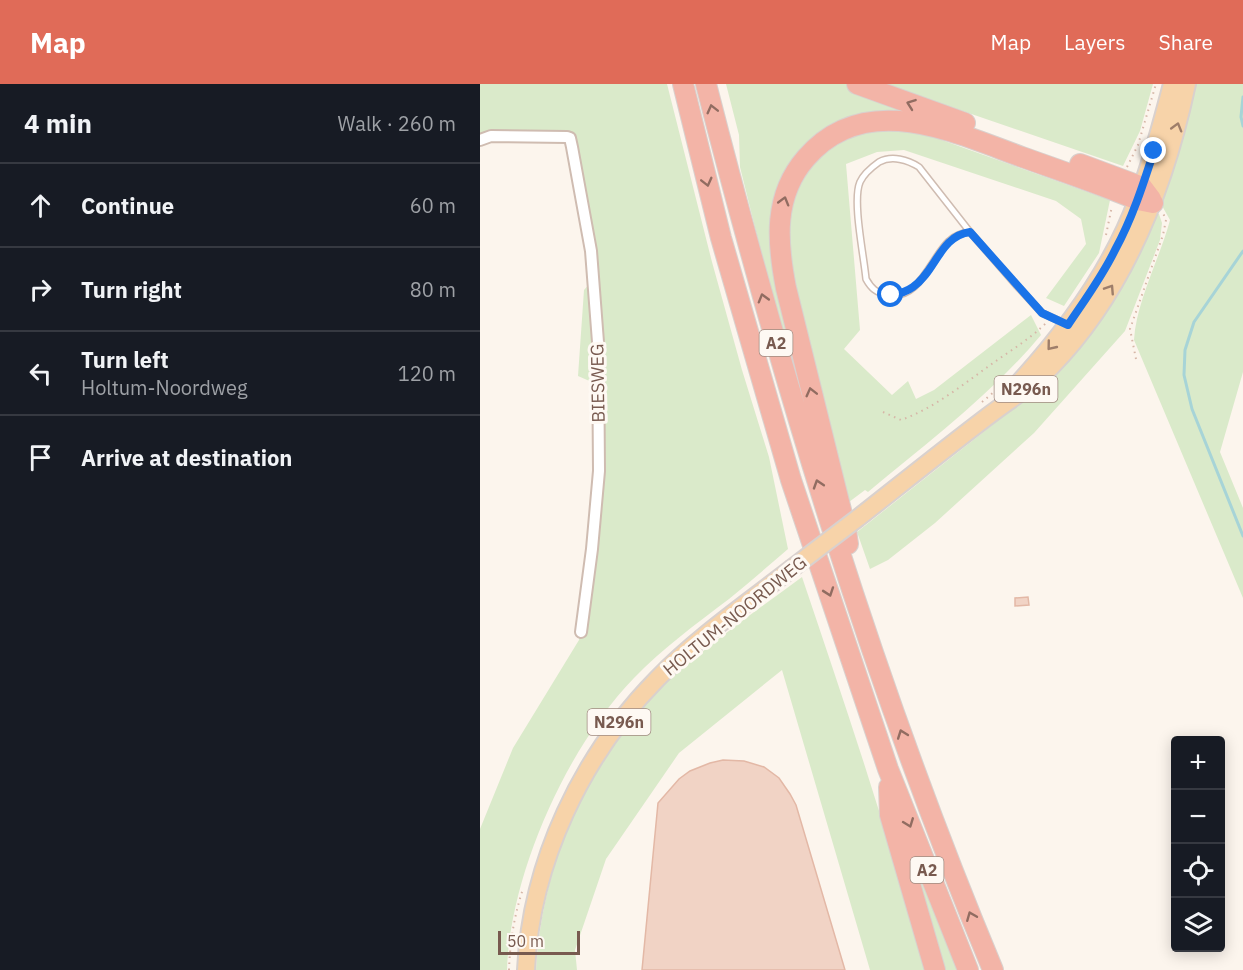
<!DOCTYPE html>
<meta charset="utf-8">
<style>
:root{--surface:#171b24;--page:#242831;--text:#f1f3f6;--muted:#9ea1a6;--line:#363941;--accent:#e06b58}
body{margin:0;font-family:"IBM Plex Sans",sans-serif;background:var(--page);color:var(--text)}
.controls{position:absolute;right:18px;bottom:18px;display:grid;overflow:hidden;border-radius:6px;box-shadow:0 3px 15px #0003}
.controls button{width:54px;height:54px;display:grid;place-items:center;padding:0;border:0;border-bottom:2px solid var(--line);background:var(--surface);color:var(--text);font:30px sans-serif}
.scale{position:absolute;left:18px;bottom:15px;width:82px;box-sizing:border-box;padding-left:6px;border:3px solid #785a4f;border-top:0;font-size:16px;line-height:21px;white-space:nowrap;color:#785a4f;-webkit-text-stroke:4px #fef9f3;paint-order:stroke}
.stop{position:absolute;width:18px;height:18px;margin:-14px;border:4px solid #1a73e8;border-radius:50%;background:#fff}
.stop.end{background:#1a73e8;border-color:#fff;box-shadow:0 2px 6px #0008}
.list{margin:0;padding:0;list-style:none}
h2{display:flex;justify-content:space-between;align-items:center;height:78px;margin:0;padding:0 24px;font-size:26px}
h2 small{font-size:20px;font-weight:400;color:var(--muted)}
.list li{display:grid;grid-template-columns:39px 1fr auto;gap:18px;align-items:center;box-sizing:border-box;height:84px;padding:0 24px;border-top:2px solid var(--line)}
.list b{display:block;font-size:22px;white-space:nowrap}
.list p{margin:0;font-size:20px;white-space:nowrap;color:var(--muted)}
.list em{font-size:20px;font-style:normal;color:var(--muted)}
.icon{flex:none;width:33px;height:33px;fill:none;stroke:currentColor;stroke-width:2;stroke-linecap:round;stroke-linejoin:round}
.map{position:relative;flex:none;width:763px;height:886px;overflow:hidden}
header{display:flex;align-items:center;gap:36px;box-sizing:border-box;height:84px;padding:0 30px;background:var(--accent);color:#fff}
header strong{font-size:28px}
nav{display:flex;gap:33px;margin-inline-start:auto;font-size:21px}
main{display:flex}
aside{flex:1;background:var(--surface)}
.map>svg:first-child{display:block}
.green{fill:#daeaca}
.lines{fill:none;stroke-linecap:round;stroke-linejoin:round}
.stream{stroke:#a7d4d7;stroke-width:3}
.building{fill:#f1d3c5;stroke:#e3b8a6;stroke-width:1.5}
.lane-casing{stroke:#cfbcb1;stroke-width:8}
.street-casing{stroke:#cfbcb1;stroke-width:14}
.primary-casing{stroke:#d9d1ce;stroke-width:20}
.highway-casing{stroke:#d9d1ce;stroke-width:22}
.path{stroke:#d6b6a7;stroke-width:2;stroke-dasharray:1.5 4.5;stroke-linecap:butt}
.lane{stroke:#fff;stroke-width:5}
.street{stroke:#fff;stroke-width:10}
.primary{stroke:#f7d3a9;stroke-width:16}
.highway{stroke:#f3b4a7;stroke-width:20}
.primary-bridge-casing{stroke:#d9d1ce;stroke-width:20;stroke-linecap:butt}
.primary-bridge{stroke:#f7d3a9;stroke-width:16}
.oneway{stroke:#916c61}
.oneway2{stroke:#9e7e6a}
.route{stroke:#1a73e8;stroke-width:8}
.labels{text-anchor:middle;stroke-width:6;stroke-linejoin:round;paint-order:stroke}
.shield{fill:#fef9f3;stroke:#a08a80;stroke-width:1.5}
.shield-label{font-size:16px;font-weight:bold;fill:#785a4f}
.street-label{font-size:18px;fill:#785a4f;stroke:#fef9f3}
</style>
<header>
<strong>Map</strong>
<nav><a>Map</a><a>Layers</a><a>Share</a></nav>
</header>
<main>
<aside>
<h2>4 min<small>Walk · 260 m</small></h2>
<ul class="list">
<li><svg class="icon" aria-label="ahead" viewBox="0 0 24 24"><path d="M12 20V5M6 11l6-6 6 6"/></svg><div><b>Continue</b></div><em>60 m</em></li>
<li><svg class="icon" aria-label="right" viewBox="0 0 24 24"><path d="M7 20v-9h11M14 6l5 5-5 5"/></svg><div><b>Turn right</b></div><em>80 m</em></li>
<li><svg class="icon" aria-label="left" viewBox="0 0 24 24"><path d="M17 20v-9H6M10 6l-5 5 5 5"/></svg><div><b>Turn left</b><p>Holtum-Noordweg</p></div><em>120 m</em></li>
<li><svg class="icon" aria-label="arrive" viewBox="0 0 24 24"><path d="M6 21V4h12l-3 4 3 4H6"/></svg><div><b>Arrive at destination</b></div></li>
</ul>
</aside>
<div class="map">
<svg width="763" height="886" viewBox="0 0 763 886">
<rect width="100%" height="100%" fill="#fcf5ed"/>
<path class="green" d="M0,0H187L232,178L262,286L289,373L308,465C288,482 269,499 249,515C216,540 183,564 154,594C87,663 30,790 27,886H0V745L33,664L99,556L117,401L114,299L98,292L104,206L111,198L94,86L83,54H0Z
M246,0H369L471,44L366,41L298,118L339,369L295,224L260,83L259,51Z
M404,0H673L660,47L643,82Z
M713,0H763V288L740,368L763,424V514L654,256C656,218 680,174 690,136L681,120Z
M412,45L445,50L630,116L619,169L584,222L566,214L606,160L601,135L576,117L424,66L397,68L366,80L380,246L364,265L412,311L428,297L436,315L454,306L551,231L561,251C511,311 448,358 388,408L385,406L369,418L315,232L308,156L312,116L328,88L339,73L353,62L368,54L388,47Z
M675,130H679L682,139L680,156L645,247L554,349L455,439L408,476L390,485L377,448L511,342L575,286Z
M322,493C366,623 410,753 445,886H390L302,586L199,669L126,775L95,866L97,886H56C61,791 101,683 169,615C216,569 269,532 322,493Z
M418,739L477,886H462Z"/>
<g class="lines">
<path class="stream" d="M763,13L761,33L763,42
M763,167L714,238L705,266L704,291L712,325L763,452"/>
</g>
<path class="building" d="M548,513L549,521L535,522V514Z
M243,676L264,677L284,683L299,694L310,710L316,721L365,886H162L178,719L199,695L210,687L230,679Z"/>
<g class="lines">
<defs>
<path id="lane" d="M490,148C482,149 474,152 469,157C450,175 440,216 408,211C396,209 391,204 386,195C384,172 372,117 380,98C384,89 392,83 399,78C412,71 428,76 439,83L490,148L537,202L562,229L584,239"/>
<path id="street" d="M0,56L11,52L87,53L90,54L92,63L111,167L118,258L119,387L112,465L101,548"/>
<path id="primary" d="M534,304C586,248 632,186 658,114C672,77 682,38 692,0
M378,434C420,401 461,368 503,336C526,318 551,303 571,283C646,206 685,103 707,0
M46,886C51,778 102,671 178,594C218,553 266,520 311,485"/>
<path id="highway" d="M203,0L241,154L311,396L408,685L488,886
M226,0C303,301 393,599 513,886
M377,0L485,39
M600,80L662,103L671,115
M368,460L366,446L306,204C297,158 293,112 326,74C385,5 473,48 542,73C581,87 620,100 658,116L673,119
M409,703L410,731L455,886"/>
</defs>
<use href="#lane" class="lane-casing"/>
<use href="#street" class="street-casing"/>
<use href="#primary" class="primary-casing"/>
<use href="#highway" class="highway-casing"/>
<path class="path" d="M647,83L658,61L676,0
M626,151L632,122
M656,275L650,245L683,151L686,136L683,129
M502,318L521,302
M403,328L421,336C454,324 481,302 509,282C528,268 549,256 566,239
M29,886C30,858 34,832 43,805"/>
<use href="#lane" class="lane"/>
<use href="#street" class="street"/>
<use href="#primary" class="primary"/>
<use href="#highway" class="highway"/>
<defs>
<path id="primary-bridge" d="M311,485L378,434"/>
</defs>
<use href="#primary-bridge" class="primary-bridge-casing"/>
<use href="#primary-bridge" class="primary-bridge"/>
</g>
<defs><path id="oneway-chevron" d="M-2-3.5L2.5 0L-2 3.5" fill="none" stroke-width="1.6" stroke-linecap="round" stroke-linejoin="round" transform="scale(1.5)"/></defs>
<g class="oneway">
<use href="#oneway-chevron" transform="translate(431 20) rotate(-160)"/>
<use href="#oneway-chevron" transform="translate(232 25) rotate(-104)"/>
<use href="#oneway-chevron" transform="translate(227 98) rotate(76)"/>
<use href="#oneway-chevron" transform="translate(304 117) rotate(-74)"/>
<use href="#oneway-chevron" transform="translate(283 214) rotate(-106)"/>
<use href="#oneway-chevron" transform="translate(331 308) rotate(-104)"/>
<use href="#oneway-chevron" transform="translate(338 400) rotate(-108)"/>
<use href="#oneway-chevron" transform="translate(349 508) rotate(71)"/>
<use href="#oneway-chevron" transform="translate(422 650) rotate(-110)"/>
<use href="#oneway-chevron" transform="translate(429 739) rotate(69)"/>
<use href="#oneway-chevron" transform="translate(491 832) rotate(-112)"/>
</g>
<g class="oneway2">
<use href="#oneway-chevron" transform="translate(697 43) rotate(-74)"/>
<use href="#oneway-chevron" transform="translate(630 205) rotate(-57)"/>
<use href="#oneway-chevron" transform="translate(571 262) rotate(129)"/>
</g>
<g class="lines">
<path class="route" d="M411,211C419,210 426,208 433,203C456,187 460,152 490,148L562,229L588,241C604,217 622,193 635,166C652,135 663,101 674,67"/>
</g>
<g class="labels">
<g class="shield">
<rect x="279.5" y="246" width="33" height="26" rx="4.5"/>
<rect x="514.5" y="292" width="63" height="26" rx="4.5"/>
<rect x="107.5" y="625" width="63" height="26" rx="4.5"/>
<rect x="430.5" y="773" width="33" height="26" rx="4.5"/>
</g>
<g class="shield-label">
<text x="296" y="265">A2</text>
<text x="546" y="311">N296n</text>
<text x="139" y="644">N296n</text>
<text x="447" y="792">A2</text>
</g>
<g class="street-label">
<text transform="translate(118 299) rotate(-91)" y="6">BIESWEG</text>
<text transform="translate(255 532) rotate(-39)" y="6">HOLTUM-NOORDWEG</text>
</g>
</g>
</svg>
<div class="controls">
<button>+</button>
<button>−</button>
<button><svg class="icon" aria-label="locate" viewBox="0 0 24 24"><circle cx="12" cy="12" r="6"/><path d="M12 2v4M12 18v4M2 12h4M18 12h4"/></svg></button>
<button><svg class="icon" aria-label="layers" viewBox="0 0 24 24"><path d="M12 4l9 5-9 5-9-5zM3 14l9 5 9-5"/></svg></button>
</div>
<div class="scale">50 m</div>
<div class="stop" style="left:411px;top:211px"></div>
<div class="stop end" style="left:674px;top:67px"></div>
</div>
</main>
